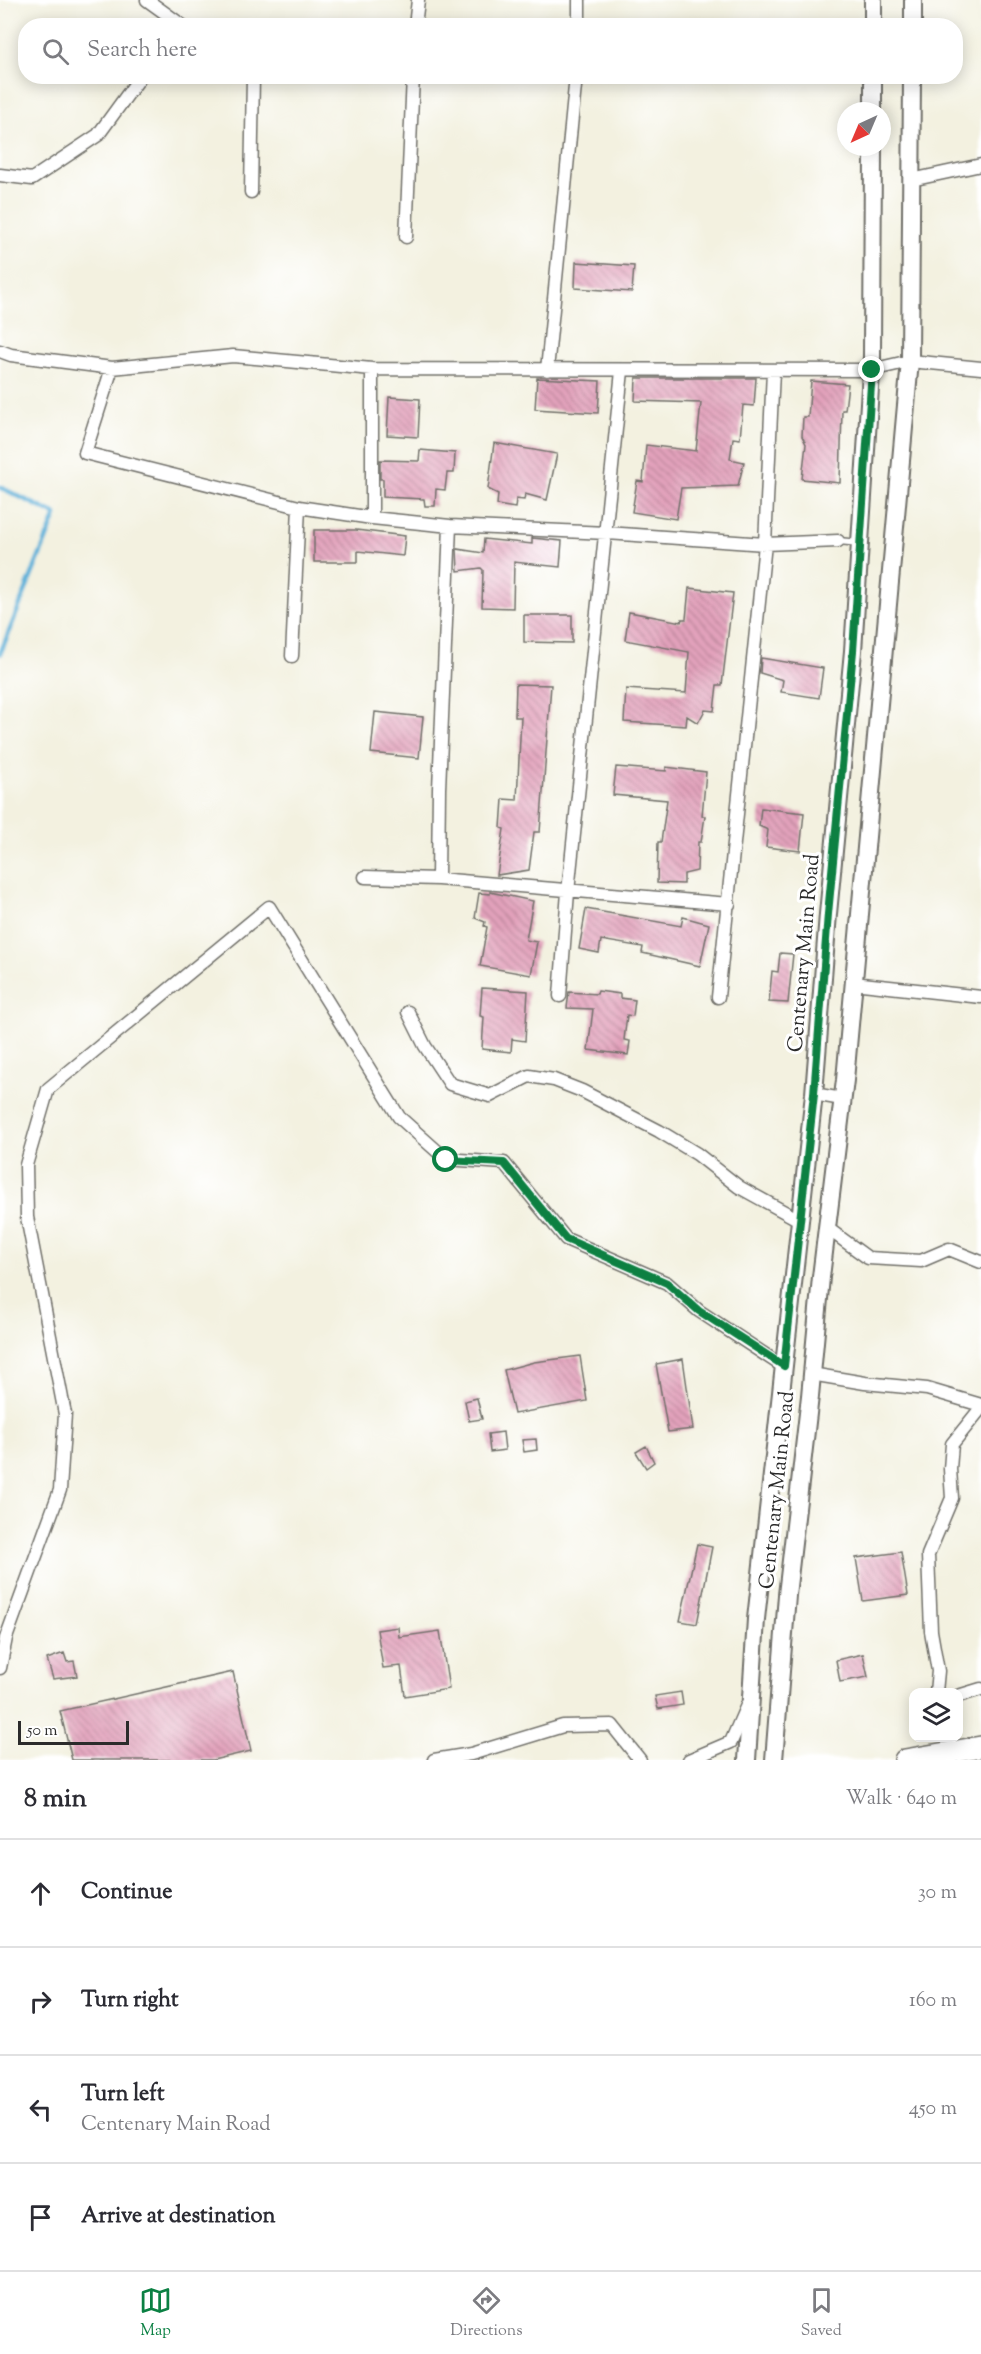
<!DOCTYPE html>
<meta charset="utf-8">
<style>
:root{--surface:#fff;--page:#f7f7f7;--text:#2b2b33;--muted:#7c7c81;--line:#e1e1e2;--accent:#0b8043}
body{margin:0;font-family:"Sorts Mill Goudy",serif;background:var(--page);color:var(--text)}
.controls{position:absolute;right:18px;bottom:18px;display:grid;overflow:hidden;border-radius:12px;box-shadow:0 3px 15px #0003}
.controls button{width:54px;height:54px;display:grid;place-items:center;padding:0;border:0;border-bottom:2px solid var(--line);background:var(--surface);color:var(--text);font:30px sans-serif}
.compass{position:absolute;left:837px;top:102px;width:54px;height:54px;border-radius:50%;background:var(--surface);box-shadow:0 3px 15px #0003;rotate:224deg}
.scale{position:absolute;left:18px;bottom:15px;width:111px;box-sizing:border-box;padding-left:6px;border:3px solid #2b2b2b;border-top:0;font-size:16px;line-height:21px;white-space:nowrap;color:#2b2b2b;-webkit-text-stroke:4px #fff;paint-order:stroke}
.stop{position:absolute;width:18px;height:18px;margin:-14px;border:4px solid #0b8043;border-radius:50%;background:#fff}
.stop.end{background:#0b8043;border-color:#fff;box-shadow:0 2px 6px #0008}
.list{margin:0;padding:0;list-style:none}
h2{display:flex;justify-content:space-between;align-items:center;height:78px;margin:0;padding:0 24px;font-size:26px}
h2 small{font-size:20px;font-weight:400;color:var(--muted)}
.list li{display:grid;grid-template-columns:39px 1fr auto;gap:18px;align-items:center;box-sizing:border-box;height:108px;padding:0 24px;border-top:2px solid var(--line)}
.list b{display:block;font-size:22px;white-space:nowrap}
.list p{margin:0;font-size:20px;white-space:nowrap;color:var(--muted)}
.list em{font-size:20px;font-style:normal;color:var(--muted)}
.icon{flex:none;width:33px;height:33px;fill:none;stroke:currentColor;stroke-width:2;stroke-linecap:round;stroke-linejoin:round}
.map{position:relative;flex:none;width:981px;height:1760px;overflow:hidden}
.search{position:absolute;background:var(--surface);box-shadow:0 3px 15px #0003;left:18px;right:18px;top:18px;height:66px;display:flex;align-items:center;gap:15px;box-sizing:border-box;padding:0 21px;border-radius:24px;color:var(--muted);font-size:22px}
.sheet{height:510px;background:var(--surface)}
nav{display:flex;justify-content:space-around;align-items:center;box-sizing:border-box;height:84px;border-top:2px solid var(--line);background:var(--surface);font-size:16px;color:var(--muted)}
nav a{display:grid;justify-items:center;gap:3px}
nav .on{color:var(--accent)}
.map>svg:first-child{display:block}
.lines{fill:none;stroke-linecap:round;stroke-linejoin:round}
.stream{stroke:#5db1d9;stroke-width:4.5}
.building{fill:url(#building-back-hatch)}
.lane-casing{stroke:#71706a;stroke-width:9}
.street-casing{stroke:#71706a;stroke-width:15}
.secondary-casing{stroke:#71706a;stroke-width:20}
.highway-casing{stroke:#71706a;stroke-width:24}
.lane{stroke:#fff;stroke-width:6}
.street{stroke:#fff;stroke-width:12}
.secondary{stroke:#fff;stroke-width:16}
.highway{stroke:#fff;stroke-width:21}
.route{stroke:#0b8043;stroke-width:8}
.labels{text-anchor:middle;stroke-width:6;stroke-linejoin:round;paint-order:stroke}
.street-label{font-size:21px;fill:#2b2b2b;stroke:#fff}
</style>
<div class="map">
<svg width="981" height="1760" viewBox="0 0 981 1760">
<defs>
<pattern id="building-back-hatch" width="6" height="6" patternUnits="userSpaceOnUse" patternTransform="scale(1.5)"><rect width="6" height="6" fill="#e3a2bc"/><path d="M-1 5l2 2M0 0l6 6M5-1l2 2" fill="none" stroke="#b88499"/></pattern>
</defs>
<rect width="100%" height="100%" fill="#fff"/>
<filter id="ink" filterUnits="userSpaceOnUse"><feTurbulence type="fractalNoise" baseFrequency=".0167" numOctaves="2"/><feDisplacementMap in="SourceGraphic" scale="12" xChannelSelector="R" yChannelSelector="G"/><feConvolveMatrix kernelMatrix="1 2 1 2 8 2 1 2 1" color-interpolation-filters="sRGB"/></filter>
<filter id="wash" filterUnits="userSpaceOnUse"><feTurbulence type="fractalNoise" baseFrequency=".008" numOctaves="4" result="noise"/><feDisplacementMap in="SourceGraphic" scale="24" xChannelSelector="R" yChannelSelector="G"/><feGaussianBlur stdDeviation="1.35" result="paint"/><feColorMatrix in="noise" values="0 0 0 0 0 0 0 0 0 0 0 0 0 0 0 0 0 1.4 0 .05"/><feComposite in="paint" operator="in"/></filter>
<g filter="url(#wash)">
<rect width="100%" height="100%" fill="#f3f1e0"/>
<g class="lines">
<path class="stream" d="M0,487L56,515L0,654"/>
</g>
<g id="blocks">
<path class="building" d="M576,262L634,266L632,292L575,288Z
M537,378L600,381L598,413L535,409Z
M636,378H756L754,406L743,405L740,439L733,438L730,459L744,462L738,486L681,488L676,519L632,512L637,481L643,482L646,445L696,451L701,403L635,401Z
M811,381L848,384L845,410H842L840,483L802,479L806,444L802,436L803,417H808Z
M389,397L420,399L418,437L387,435Z
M494,443L557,454L547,500L525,494L524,500L516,499L515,508L497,505L498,494L488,489Z
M420,450L455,453L454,473H447L445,490L436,489L435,506H425L424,499L383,497V479H380V460L419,461Z
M314,530H356L405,536L403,556L358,551V562H314Z
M532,538L562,541L560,567L514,562L513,608L482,607L483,570L481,568L458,571L457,549L483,553L484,539L532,544Z
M689,588L733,593L722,685H717L714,711L705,710L698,723L687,716L686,726L624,722L626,689L686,693L689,652L625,640L629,612L681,622L682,619H686Z
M524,615H572V643L524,642Z
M761,658L823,668L819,698L781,692L783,680L760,673Z
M516,684L551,685L540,832H534L529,870L497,875L504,829L501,828L503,799L517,800L521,717H515Z
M375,712L423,717L419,758L371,753Z
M616,767L666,771V767L706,772L702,816H705L701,842H698L697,871L684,874V884L657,883L658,842H661L667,800L613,795Z
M761,808L804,813L800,851L766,847L768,830L759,826Z
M490,892L533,901L526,940L537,942L531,975L480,966L487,927L484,926L485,922L475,918L479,893L490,894Z
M586,909L681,926L683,917L709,924L700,966L642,953L643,947L601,940L599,953L579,949Z
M780,953L793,954L788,1003L769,1002L772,971L778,972Z
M482,988L528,991L525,1041L512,1039L511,1052L482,1049L484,1017L480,1016Z
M598,991L620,994V998L635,1000L633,1016L627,1015L624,1040L630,1041L628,1055L588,1050L593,1009L567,1008L569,992L597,994Z
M580,1356L587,1401L514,1414L504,1370L534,1362Z
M683,1359L693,1429L668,1432L656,1364Z
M477,1398L482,1419L469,1421L465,1401Z
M503,1432L505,1450L490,1452L488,1434Z
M536,1439L537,1450L524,1452L522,1440Z
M646,1446L654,1462L646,1468L636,1452Z
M697,1544L712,1547L697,1624L680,1621Z
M901,1552L908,1595L863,1601L856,1558Z
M398,1627L399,1637L440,1631L449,1689L405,1696L401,1666L383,1668L377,1630Z
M64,1653L67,1662L74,1661L77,1676L53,1679L47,1659Z
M863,1654L868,1677L840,1682L836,1660Z
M233,1672L251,1751L213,1760H72L60,1711Z
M681,1692L683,1705L658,1709L655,1696Z"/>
</g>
</g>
<g filter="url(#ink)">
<use href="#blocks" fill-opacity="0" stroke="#71706a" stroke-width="1.5"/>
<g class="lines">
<defs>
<path id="lane" d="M838,541L860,543"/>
<path id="street" d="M147,0L183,26
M579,0V26
M293,26H312
M415,26L418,0
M0,175L32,179L98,135L141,76
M911,180L981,165
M251,192L253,76
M406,237L413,76
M0,351L11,355L112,368L233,356L372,369L871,370L910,361L981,368
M112,368L85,453L299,507L372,518L450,526L607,533L765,544L838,541
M372,369V518
M547,370L576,76
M292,656L299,507
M365,877L438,879L729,904
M438,879L439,789L450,526
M853,983L981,997
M560,996L568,892L622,371
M718,997L765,544L773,371
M408,1012L425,1046L450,1084L490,1096L529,1076L554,1080L582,1091L659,1131L697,1154L739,1187L801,1221
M814,1094L842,1099
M827,1228L868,1258L921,1261L949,1249L981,1262
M811,1374L865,1383L927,1389L981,1405
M0,1668L6,1638L60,1490L65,1414L27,1217L26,1165L48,1089L269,907L399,1117L446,1159L504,1163L566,1239L667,1283L699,1311L784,1367
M936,1692L938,1671L931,1631L928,1555L952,1498L950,1469L952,1444L981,1408
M958,1696L981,1689
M434,1760L471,1754L563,1726L612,1725L640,1760
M689,1760L731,1742L748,1703"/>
<path id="secondary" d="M873,26V0
M913,26V0
M873,76V111
M747,1760L756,1619L814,1094L828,914L853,651L872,357L873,147
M774,1760L787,1595L810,1396L821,1277L845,1080L910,361L912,76"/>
<path id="highway" d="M905,1760L981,1747"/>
</defs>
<use href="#lane" class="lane-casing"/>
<use href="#street" class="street-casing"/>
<use href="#secondary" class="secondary-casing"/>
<use href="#highway" class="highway-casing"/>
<use href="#lane" class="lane"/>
<use href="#street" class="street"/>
<use href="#secondary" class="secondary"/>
<use href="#highway" class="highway"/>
</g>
</g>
<g class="lines" filter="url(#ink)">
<path class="route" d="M446,1160L504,1163L566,1239L667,1283L699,1311L784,1366L814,1094L828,914L853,651L872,370"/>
</g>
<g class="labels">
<g class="street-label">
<text transform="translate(803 953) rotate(-85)" y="7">Centenary Main Road</text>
<text transform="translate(776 1490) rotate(-84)" y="7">Centenary Main Road</text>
</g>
</g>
</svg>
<div class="controls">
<button><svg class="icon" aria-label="layers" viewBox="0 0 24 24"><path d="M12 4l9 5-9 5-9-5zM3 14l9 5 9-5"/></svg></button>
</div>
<svg class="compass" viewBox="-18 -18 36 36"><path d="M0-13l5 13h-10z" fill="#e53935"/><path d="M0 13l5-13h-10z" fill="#7c7c81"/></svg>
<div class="scale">50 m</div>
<div class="stop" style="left:446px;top:1160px"></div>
<div class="stop end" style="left:872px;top:370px"></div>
<div class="search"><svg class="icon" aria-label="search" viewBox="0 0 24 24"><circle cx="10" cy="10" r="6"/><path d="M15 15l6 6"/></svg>Search here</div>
</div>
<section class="sheet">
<h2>8 min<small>Walk · 640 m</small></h2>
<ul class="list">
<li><svg class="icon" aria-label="ahead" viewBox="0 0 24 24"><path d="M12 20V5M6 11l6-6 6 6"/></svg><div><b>Continue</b></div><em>30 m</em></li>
<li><svg class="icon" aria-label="right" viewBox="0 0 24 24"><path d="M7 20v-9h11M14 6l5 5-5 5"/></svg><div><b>Turn right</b></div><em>160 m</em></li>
<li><svg class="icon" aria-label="left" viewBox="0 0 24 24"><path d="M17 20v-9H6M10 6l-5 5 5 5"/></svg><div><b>Turn left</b><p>Centenary Main Road</p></div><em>450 m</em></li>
<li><svg class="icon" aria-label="arrive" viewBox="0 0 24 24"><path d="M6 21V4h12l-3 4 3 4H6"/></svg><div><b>Arrive at destination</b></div></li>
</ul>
</section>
<nav>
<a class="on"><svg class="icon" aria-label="map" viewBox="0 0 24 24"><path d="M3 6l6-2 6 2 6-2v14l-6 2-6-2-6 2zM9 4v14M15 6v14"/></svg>Map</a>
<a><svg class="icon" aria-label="directions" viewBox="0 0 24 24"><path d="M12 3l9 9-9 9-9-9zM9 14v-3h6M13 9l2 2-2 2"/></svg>Directions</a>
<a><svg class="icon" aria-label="saved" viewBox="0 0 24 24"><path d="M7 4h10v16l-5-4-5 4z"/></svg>Saved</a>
</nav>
